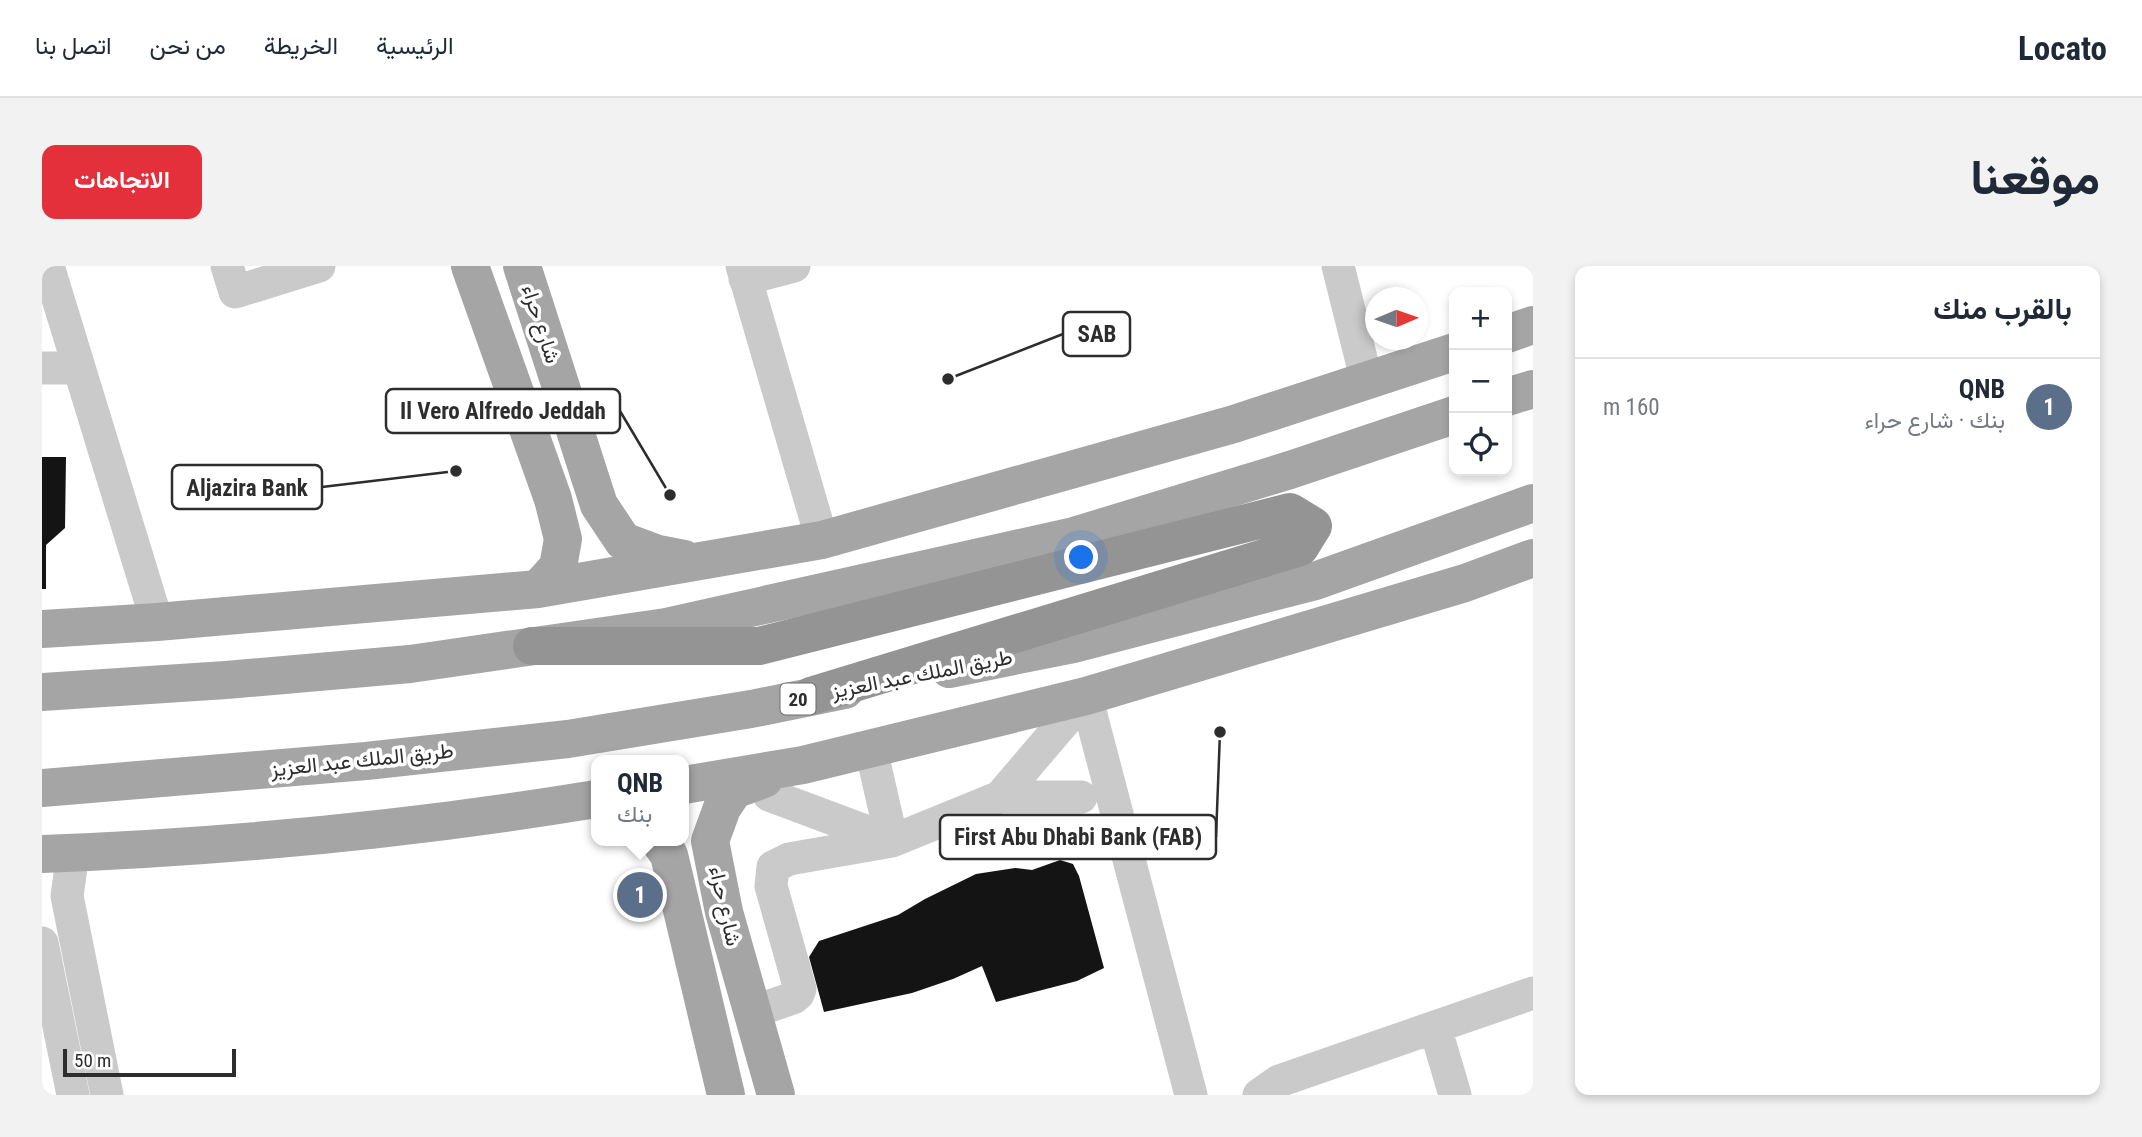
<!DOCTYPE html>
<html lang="ar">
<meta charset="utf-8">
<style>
:root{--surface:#fff;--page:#f2f2f3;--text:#1f2937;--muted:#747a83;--line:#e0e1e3;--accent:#e3303a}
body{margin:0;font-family:"Roboto Condensed",Vazirmatn,sans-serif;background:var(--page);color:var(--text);direction:rtl}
.controls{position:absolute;right:21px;top:21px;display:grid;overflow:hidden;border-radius:14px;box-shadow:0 4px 10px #0003}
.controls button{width:63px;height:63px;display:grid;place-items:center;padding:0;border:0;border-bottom:2px solid var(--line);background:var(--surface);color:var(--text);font:35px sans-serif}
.compass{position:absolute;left:1323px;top:21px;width:63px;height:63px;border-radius:50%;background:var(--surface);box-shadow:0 4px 10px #0003;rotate:88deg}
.scale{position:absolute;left:21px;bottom:18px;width:173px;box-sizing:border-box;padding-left:7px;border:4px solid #2d2d2d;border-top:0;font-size:19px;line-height:24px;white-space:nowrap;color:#2d2d2d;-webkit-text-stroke:5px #fff;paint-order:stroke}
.you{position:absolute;left:1040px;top:292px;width:24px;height:24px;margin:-18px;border:5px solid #fff;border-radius:50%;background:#1a73e8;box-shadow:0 0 0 10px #1a73e833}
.badge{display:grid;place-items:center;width:46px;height:46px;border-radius:50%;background:var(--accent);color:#fff;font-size:23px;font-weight:700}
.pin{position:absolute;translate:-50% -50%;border:4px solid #fff;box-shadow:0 2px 7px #0006}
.popup{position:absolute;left:549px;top:489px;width:98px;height:91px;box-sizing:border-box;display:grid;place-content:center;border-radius:14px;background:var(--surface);filter:drop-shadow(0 2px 5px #0005);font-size:23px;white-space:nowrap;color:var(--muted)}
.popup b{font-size:26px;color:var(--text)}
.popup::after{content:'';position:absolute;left:50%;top:100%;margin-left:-14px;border:14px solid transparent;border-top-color:var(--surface)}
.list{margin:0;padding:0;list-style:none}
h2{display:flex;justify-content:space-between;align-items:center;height:91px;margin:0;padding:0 28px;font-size:30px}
h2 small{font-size:23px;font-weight:400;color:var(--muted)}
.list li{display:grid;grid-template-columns:46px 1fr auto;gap:21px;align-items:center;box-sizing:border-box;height:98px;padding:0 28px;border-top:2px solid var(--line)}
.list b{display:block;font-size:26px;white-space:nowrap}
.list p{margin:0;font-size:23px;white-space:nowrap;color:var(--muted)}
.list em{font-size:23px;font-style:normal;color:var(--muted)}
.icon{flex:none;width:38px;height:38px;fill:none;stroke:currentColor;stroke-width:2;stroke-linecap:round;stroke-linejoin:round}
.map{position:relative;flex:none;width:1491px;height:829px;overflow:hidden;direction:ltr;border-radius:14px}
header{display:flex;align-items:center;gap:42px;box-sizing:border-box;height:98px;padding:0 35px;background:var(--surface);border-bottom:2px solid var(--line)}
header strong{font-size:33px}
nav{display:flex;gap:38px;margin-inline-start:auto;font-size:24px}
.intro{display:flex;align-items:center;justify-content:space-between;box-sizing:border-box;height:168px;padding:0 42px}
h1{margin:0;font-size:49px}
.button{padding:18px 32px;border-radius:14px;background:var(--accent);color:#fff;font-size:24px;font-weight:700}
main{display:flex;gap:42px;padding:0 42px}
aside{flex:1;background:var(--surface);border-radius:14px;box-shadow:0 4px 10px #0003}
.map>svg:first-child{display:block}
.building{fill:#141414}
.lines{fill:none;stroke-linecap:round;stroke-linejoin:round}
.minor{stroke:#cacaca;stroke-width:33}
.major{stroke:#a5a5a5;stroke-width:38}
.highway{stroke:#949494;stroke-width:38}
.labels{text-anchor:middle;stroke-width:7;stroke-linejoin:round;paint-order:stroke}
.shield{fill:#fff;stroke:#6c6c6c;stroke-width:2}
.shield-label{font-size:19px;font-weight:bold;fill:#2d2d2d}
.street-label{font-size:21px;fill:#2d2d2d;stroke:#fff}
.leader{fill:none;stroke:#2d2d2d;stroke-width:2.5}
.callout-dot{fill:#2d2d2d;stroke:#fff;stroke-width:2.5}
.callout{fill:#fff;stroke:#2d2d2d;stroke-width:2.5}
.callout-label{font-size:23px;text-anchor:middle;font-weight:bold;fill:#2d2d2d}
</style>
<header>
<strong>Locato</strong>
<nav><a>الرئيسية</a><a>الخريطة</a><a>من نحن</a><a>اتصل بنا</a></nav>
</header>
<div class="intro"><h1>موقعنا</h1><a class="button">الاتجاهات</a></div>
<main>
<aside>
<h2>بالقرب منك<small></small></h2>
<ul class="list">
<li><span class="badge" style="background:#5c6f8a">1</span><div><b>QNB</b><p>بنك · شارع حراء</p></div><em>160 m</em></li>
</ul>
</aside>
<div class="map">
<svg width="1491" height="829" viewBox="0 0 1491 829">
<rect width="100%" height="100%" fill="#fff"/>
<path class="building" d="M0,191H24L23,262L4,279V323H0Z
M1018,594L1031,598L1037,610L1062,702L1035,715L954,736L940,700L911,713L870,727L782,746L767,691L777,675L856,649L883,633L934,608L973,602L990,604Z"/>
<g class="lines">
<path class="minor" d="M6,0L115,356
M185,0L193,26L277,0
M700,0L780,274
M1296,0L1325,116
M703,13L752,0
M0,102H37
M1044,430L1149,829
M727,529L850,575L829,483
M958,531H1039
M31,587L25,630L65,829
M0,677L31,829
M710,746L751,732L756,728L758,723L729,620L731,601L747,593L850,575L958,531L1044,430
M1393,761L1413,829
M1217,829L1237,815L1491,727"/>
<path class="major" d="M428,0L511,233L521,273L516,301L496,323
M480,0L557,239L581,275L616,288L642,293
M1465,68L1491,59
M1465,131L1491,123
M0,363L115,356L496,323L780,274L1192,158L1412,86
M907,403L1031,378L1273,315L1491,237
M0,426L184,414L368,398L624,361L1032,270L1248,204L1412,149
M722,513L692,524L680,542L668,575L682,646L734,829
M642,519L761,499L1044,430L1423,317L1491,292
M0,522L324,495L526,473L709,443L803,424
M617,575L627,589L684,829
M0,588C185,581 371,563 554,533"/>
<path class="highway" d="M490,380H717L1248,246L1271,260L1258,281L769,430"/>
</g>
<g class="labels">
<rect class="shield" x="738.5" y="417.5" width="35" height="31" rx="5"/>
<g class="shield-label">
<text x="756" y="440">20</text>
</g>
<g class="street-label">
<text transform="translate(499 58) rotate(72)" y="7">شارع حراء</text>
<text transform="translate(880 408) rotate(-11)" y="7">طريق الملك عبد العزيز</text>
<text transform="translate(320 494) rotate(-6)" y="7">طريق الملك عبد العزيز</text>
<text transform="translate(683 640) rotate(77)" y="7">شارع حراء</text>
</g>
</g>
<path class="leader" d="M906 113L1021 68M628 229L578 145M414 205L280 221M1178 466L1174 571"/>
<g class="callout-dot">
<circle cx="906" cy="113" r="7"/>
<circle cx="628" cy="229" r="7"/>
<circle cx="414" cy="205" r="7"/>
<circle cx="1178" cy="466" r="7"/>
</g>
<g class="callout">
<rect x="1021" y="46" width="67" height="44" rx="7"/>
<rect x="344" y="123" width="234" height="44" rx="7"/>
<rect x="130" y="199" width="150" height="44" rx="7"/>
<rect x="898" y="549" width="276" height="44" rx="7"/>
</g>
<g class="callout-label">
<text x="1055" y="76">SAB</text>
<text x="461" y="153">Il Vero Alfredo Jeddah</text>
<text x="205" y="230">Aljazira Bank</text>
<text x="1036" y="579">First Abu Dhabi Bank (FAB)</text>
</g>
</svg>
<div class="controls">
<button>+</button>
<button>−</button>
<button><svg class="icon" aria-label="locate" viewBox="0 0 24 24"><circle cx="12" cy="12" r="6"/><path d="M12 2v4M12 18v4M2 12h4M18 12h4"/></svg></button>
</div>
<svg class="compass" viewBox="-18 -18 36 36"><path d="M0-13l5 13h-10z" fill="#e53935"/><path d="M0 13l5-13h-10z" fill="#747a83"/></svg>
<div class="scale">50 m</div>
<div class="you"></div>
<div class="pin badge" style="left:598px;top:629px;background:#5c6f8a">1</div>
<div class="popup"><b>QNB</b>بنك</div>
</div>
</main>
